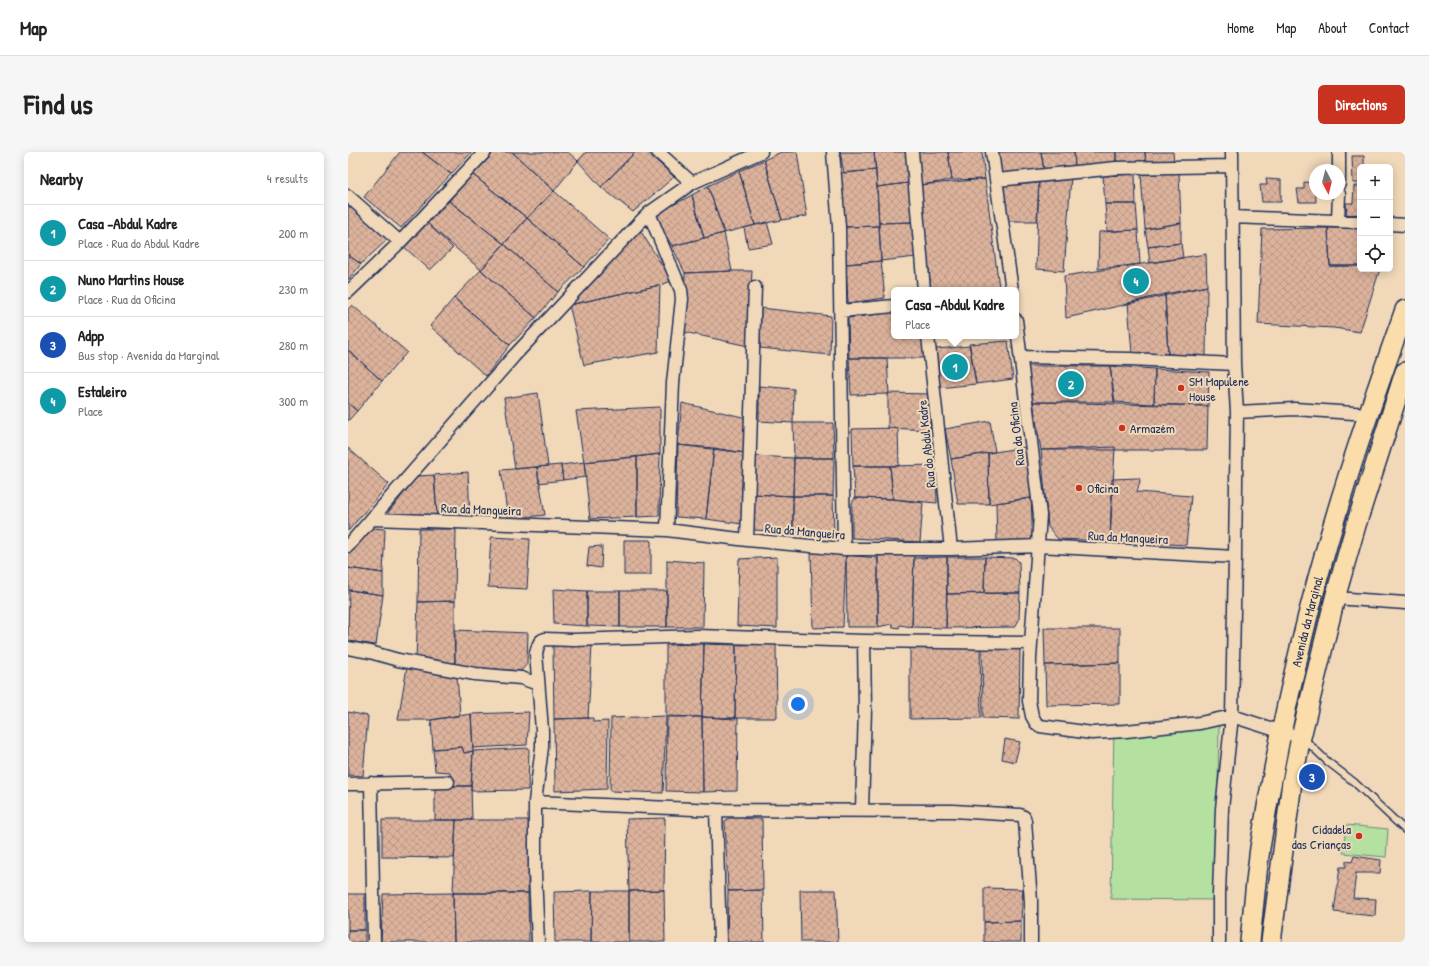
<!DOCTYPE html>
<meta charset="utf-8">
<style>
:root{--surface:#fff;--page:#f6f6f6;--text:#222;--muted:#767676;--line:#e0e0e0;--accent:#c8321e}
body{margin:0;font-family:"Patrick Hand",sans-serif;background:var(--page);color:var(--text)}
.controls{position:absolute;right:12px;top:12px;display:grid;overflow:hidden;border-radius:6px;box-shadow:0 2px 10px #0003}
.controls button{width:36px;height:36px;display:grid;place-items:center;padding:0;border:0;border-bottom:1px solid var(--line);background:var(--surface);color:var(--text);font:20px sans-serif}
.compass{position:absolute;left:961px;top:12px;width:36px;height:36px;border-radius:50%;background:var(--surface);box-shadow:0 2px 10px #0003;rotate:173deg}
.you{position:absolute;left:450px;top:552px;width:14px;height:14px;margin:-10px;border:3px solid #fff;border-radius:50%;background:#1a73e8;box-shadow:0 0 0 6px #1a73e833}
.badge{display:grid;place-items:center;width:26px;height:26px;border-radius:50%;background:var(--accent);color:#fff;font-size:13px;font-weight:700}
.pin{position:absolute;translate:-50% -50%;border:2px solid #fff;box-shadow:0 1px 4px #0006}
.popup{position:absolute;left:543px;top:135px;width:128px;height:52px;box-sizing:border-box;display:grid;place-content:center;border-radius:6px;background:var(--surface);filter:drop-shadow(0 1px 3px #0005);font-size:13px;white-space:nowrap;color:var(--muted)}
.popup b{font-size:15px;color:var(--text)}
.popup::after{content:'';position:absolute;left:50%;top:100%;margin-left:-8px;border:8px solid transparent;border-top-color:var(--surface)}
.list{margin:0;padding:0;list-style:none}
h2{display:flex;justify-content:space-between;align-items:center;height:52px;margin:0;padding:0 16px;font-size:17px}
h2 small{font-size:13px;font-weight:400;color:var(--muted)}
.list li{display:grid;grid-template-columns:26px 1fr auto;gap:12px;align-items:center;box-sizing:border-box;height:56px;padding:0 16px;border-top:1px solid var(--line)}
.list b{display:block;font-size:15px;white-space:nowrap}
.list p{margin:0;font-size:13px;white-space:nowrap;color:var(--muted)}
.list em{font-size:13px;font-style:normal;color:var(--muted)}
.icon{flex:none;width:22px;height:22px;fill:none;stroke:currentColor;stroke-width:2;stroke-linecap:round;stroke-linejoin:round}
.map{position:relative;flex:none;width:1057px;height:790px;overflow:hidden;border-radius:6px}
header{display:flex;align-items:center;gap:24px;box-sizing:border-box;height:56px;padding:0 20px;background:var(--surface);border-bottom:1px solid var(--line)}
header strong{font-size:19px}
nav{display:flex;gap:22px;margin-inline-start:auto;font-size:14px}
.intro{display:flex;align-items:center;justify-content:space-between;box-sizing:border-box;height:96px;padding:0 24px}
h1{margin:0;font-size:28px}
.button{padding:10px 18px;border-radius:6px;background:var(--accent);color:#fff;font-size:14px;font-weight:700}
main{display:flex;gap:24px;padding:0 24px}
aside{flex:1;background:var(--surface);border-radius:6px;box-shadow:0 2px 10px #0003}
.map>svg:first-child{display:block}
.grass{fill:#b4e19f;stroke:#68887e}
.building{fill:url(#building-cross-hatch);stroke:#1b2f5e}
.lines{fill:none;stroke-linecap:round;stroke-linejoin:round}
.service-casing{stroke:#1b2f5e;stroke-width:9}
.minor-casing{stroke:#1b2f5e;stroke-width:15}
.primary-casing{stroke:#1b2f5e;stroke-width:22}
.service{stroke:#f0d8b8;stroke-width:6}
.minor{stroke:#f0d8b8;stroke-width:12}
.primary{stroke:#fbddab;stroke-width:19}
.poi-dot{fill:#c8321e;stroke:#f0d8b8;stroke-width:1.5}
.labels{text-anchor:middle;stroke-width:4;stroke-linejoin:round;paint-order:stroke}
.poi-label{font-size:13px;fill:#1b2f5e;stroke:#f0d8b8;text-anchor:start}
.street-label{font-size:13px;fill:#1b2f5e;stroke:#f0d8b8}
</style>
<header>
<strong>Map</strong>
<nav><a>Home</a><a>Map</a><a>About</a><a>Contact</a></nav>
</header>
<div class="intro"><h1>Find us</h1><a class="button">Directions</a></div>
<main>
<aside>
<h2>Nearby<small>4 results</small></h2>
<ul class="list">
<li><span class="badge" style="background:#0f9aa8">1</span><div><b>Casa -Abdul Kadre</b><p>Place · Rua do Abdul Kadre</p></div><em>200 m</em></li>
<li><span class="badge" style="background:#0f9aa8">2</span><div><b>Nuno Martins House</b><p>Place · Rua da Oficina</p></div><em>230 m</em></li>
<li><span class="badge" style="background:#1a4fb4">3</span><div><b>Adpp</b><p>Bus stop · Avenida da Marginal</p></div><em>280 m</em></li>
<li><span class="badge" style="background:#0f9aa8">4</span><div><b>Estaleiro</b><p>Place</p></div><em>300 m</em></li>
</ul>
</aside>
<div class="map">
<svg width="1057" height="790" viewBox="0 0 1057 790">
<defs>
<pattern id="building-cross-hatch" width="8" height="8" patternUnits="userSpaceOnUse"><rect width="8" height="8" fill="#dcb29b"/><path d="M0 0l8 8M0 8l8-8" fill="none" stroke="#bc9988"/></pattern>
</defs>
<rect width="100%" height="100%" fill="#f0d8b8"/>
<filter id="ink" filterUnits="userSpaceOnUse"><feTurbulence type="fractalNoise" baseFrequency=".025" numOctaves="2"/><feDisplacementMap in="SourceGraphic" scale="8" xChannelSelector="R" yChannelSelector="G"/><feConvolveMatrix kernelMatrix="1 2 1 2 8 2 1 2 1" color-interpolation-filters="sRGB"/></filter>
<g filter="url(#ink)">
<path class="grass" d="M766,572L871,574L868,748L763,747Z
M998,673L1040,677L1038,705L995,701Z"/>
<path class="building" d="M52,0H74L103,22L53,76L16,45Z
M74,0H124L103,22Z
M146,0H164L206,39L179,66L124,22Z
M164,0H220L230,9L206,39Z
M238,0H287L253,35L230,9Z
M287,0H299L326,25L285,60L253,35Z
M433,0H449L459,64L434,68L416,8Z
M492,0H526L528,18L496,21Z
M526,0H558L560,31L529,35Z
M569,0H600L604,28L572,33Z
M600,0H634L637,27L604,28Z
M649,0H693L696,18L652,22Z
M693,0H726L727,17L696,18Z
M726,0H768V12L727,17Z
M768,0H797L798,12H768Z
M797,0H825L826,11L798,12Z
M1004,4H1016V15H1012V31H1005Z
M416,8L434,68L407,73L391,19Z
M528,18L531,74L496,75L492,21Z
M391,19L407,73L376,81L360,34Z
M831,20L833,71L797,77L793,23Z
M124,22L179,66L156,92L101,49Z
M787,22L788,52H757L755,24Z
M723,25L716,119L688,117L691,27Z
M637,27L651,135L615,138H583L572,33Z
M691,27L689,69H658L656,31Z
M918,27L933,28V50H914L912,33H919Z
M956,30L967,31L968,50H951L949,37H956Z
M560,31L565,70L531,71L529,35Z
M360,34L376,81L356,86L344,43Z
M1006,34H1012V62L999,63L998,51H1005Z
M206,39L261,87L236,115L179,66Z
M344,43L356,86L324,94L306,63Z
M101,49L156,92L133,118L79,71Z
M2,52L40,87L13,112L0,103V54Z
M757,52H788L790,78L759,79Z
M179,66L236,115L210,140L156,92Z
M419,70L425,92L400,96L396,76Z
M565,70L568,105L533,109L531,71Z
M79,71L105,96L82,118L55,94Z
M833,71V91L800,95L797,77Z
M531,74L533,109L498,112L496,75Z
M290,75L324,129L312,133L221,153Z
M980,76H1012V114H982Z
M980,76L982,114H1012V117H1032L1012,180L986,176L910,172L914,77Z
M790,78L792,112L750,117L751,80Z
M376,81L384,119L337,121L324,94Z
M833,91L835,106L802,111L800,95Z
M156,92L210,140L188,166L133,118Z
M858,102L859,134L718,166L716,124Z
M0,103L13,112L0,128Z
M533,109L537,146L500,151L498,112Z
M133,118L188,166L162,193L106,146Z
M384,119H404L400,194L336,180L337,121Z
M312,133L310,200L236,213L221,153Z
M859,134L858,204L820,202L817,142Z
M817,142L820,202H784L780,151Z
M106,146L162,193L138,224L82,174Z
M4,153L59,200L34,229L0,198V157Z
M413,156L483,164L482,203L412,196Z
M546,160V184H575L576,206H501L500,166Z
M660,189L665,227L628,232L621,192Z
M622,194L628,232L591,236L588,197Z
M0,198L34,229L9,259L0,251Z
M501,206H539L541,242L503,243Z
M680,214H762L767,250H685Z
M762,214L807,217L806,252L766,250Z
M807,217L861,220L860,254L806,252Z
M411,234L446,237L445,271L411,269Z
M190,241L200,314L167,317L156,246Z
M540,241L581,242L582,278L540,276Z
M685,250L860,254L859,298H693Z
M0,251L9,259L0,269Z
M334,251L399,266L397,301L330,293Z
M312,255V302L236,310L228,259Z
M642,269L647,300L603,307L597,277Z
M445,271H485L486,306H446Z
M550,276L551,314H505L504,277Z
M330,293L366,296L358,367L328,365Z
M678,295L683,346L641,352L640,301Z
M767,295L762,389L710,387L700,375L693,298Z
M0,296L41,332L0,379Z
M366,296L397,301L394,372L358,367Z
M640,301L641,352H610L603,307Z
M312,302L311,364L289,365V305Z
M406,304L446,306L445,344L404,342Z
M289,305V365L242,367L236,310Z
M446,306H486L485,344H445Z
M236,310L238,325L215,328L213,313Z
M213,313L215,328L191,331L189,315Z
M588,313L589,351L545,347L542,314Z
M505,314H542L545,347L507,346Z
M189,315L197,363L160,367L153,318Z
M120,320L122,365L89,364L86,323Z
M86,323L89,364L38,363L70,324Z
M791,326L792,329L789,340L843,344L838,393L762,389L764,327Z
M404,342L445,344V380L405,378Z
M445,344H485L486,383L445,380Z
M507,346L545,347L575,351L572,390L504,386V351Z
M683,346L685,389L649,392L648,351Z
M24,376L37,377L35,421L0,416V404Z
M71,377H108L107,449L70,450Z
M143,385L182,387L179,437L140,435Z
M276,388H303V423H276Z
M254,394L253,416L239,414L241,395Z
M463,400L498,403L495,475L465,476Z
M530,402H566L564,475L552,473L551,476L545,475L544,472L530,475Z
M498,403L530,406V475H499Z
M429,405V476L389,474L391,407Z
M599,405H637L636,441L599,442Z
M599,405L598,476L564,475L566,406Z
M637,405L667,406L671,410L672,441H636Z
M319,408L356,411L355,475H319Z
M0,416L35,421V443L1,438Z
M205,437L239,439V474L206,472Z
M1,438L35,443L28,493L0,489Z
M239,439H272V475L239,474Z
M272,439H319V475H272Z
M672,441L671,468L667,475L598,476L599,442Z
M107,449V514L68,507L70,450Z
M696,476H772V511L697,513Z
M106,478L180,481L179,512L173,519L107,514Z
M356,492L388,493L387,567L354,565Z
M356,492L354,565L318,564V493Z
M428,492L429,566H390L387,567L388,493Z
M205,493H244L240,566L206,567Z
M632,494L633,566L562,567V495Z
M634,494L672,495L671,567L635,566Z
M772,511V552L698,553L697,513Z
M59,515L109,524L112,563L83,568H50Z
M0,560L20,564L15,624L0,623Z
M181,560L179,593L125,596L123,562Z
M123,562L125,599L116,601L114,595L85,597L83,568Z
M318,564L315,641L262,639L263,566Z
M319,565H354L355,640L318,639Z
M354,565L390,566L389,639L355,640Z
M245,566V570L260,569L259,637L207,639L206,567Z
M657,587L672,590L667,610L654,607Z
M114,595L116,601L125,599L123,634H102V620L87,619L85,597Z
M181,596L180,638L123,639L125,599Z
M87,634H123L124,668H87Z
M317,666L316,738L281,739L279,667Z
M380,666L414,667L415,738L380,739L377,669Z
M34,668H108L106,706L34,705Z
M108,668H181L180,741H105Z
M1006,704L1033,708L1032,721H1008L1005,746L1028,747L1027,764L986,760L992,715H998V709L1004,710Z
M636,736L675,737L673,769L636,770Z
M316,738L317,790H281V739Z
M415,738L416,790H379L380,739Z
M452,738H488L490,790H453Z
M244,739H281V790H243Z
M244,739L243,790H207L206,740Z
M105,741H180L181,790H106Z
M105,741L106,790H33L35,742Z
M0,742H17V778H0Z
M673,769V790H636V770Z
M0,778H17V790H0Z"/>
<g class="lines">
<defs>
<path id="service" d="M956,587L980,610L1006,630L1057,678"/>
<path id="minor" d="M310,0L344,31
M485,0L491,75L496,397
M564,0L576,138
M644,0L664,138
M649,28L768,16L883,14
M991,32V0
M0,44L52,90
M301,61L333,138L334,147L325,231L319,378
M884,65L1012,70
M990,68L991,42
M1042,72L1057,73
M0,140L52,90L137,0
M493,159L546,154
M668,168L692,363L682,506L681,549L684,564L688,571L692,574L744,581L778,579L852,571L884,564L934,580L953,585
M580,184L603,397
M673,205L782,207L886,212
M889,260L947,257L1020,262
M25,367L319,378L399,388L496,397H603L691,394L887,405
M399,388L407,135
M0,394L166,204L291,71L301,61L344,31L413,0
M987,446L1057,451
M0,496L22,500L50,508L127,522L173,526L190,532
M23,631L26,790
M0,632L100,630
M187,650L368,658L605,659L672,663L676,665L677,669L683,749V790
M368,658L372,790
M514,658L517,557L516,489
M190,790L187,721V650L194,595V578L188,501C190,495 190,489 197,487L225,488L350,484L516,489L683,491
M871,790V742L874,657L884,564L887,405L889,260L886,212L884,0"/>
<g id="primary">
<path id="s1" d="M902,790C905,759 908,727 912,696C923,629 936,562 952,496C979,381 1017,269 1057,158"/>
<path d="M923,790L944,630L953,585L987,446L1008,373L1057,220"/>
</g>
</defs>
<use href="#service" class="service-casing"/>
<use href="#minor" class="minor-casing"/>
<use href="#primary" class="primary-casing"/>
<use href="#service" class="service"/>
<use href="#minor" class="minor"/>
<use href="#primary" class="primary"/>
</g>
</g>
<g class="poi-dot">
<circle cx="833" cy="236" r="4"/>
<circle cx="774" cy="276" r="4"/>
<circle cx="731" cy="336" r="4"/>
<circle cx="1011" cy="684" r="4"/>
</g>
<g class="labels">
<g class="poi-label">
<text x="841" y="234">SM Mapulene<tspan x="841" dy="15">House</tspan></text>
<text x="782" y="281">Armazém</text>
<text x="739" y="341">Oficina</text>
<text x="1003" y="682" text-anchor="end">Cidadela<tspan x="1003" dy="15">das Crianças</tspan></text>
</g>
<g class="street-label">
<text transform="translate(668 282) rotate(-97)" y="5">Rua da Oficina</text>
<text transform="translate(578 292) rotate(-96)" y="5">Rua do Abdul Kadre</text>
<text transform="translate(133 357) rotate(2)" y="5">Rua da Mangueira</text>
<text transform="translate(457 379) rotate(5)" y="5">Rua da Mangueira</text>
<text transform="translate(780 385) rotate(3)" y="5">Rua da Mangueira</text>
<text dy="5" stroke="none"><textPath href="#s1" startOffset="326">Avenida da Marginal</textPath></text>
</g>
</g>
</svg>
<div class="controls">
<button>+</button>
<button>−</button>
<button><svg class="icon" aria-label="locate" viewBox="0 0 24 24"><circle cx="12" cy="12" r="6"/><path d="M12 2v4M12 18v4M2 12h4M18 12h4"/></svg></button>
</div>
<svg class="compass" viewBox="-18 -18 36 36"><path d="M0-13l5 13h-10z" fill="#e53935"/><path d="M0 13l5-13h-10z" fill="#767676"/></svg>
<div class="you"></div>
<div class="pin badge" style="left:607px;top:215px;background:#0f9aa8">1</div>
<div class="popup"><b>Casa -Abdul Kadre</b>Place</div>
<div class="pin badge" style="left:723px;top:232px;background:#0f9aa8">2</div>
<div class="pin badge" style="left:964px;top:625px;background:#1a4fb4">3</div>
<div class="pin badge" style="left:788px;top:129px;background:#0f9aa8">4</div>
</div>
</main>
